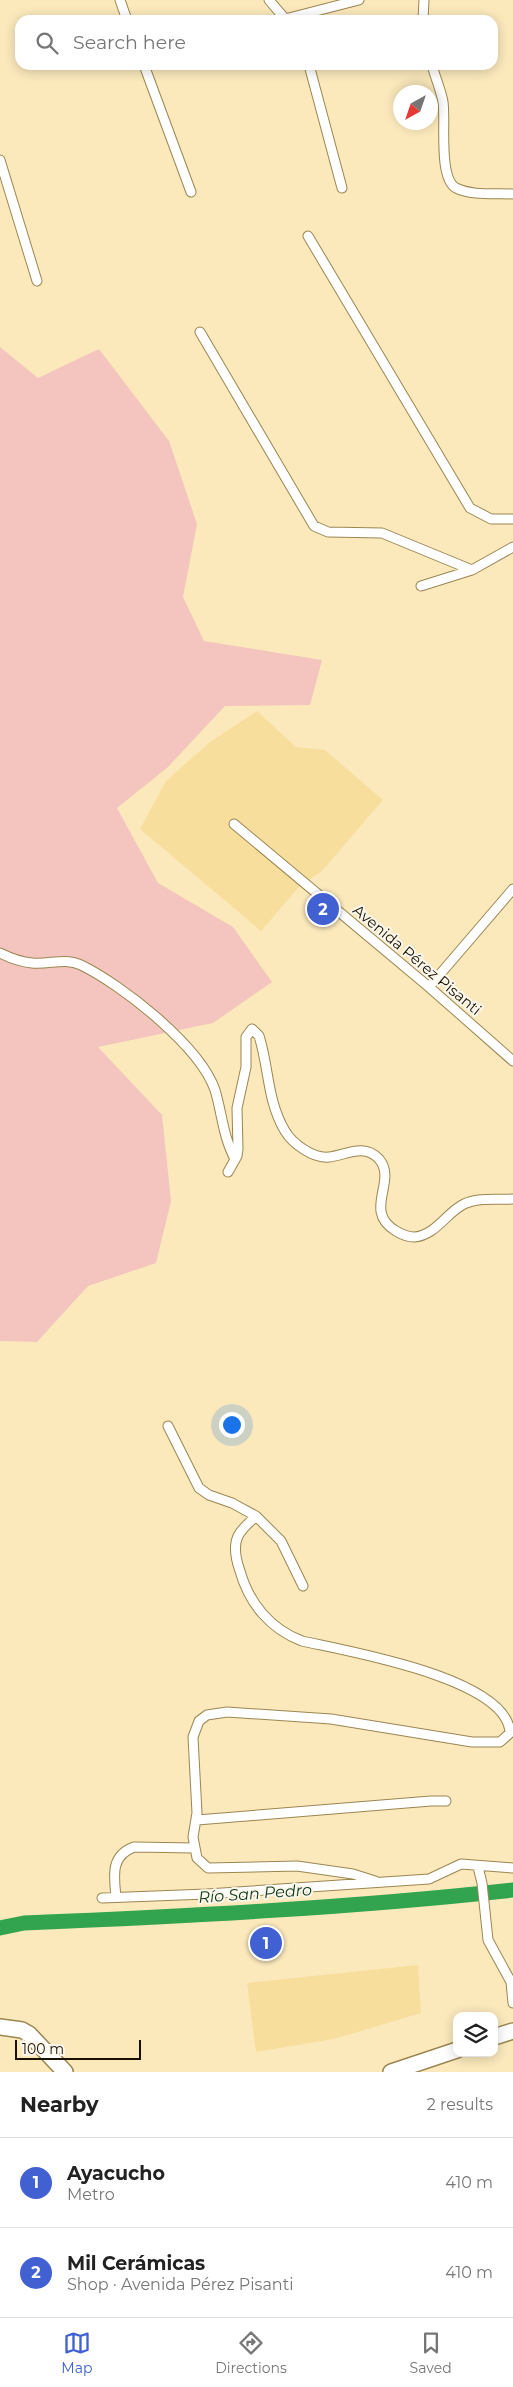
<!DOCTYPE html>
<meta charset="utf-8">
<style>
:root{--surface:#fff;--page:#f6f6f6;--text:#222;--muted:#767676;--line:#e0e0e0;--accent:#4160d2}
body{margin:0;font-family:Montserrat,sans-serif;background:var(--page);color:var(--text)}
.controls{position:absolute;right:15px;bottom:15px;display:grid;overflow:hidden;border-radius:10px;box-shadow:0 2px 12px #0003}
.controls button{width:45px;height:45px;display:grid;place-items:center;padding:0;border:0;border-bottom:1px solid var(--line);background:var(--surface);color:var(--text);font:25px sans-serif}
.compass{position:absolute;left:393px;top:85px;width:45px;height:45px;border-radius:50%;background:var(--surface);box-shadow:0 2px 12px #0003;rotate:220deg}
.scale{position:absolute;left:15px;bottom:12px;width:126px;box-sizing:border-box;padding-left:5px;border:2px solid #181000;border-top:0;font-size:14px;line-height:18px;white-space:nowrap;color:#181000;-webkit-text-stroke:4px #fbf7ec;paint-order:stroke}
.you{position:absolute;left:231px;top:1424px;width:18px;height:18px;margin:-12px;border:4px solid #fff;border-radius:50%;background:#1a73e8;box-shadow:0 0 0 8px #1a73e833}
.badge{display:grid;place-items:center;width:32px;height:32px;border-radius:50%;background:var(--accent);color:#fff;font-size:16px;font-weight:700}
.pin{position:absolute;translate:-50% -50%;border:2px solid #fff;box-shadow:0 1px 5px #0006}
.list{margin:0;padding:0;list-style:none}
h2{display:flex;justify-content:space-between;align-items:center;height:65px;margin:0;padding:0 20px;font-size:21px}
h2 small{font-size:16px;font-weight:400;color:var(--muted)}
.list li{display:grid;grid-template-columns:32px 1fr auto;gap:15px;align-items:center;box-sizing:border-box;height:90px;padding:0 20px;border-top:1px solid var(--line)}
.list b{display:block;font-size:19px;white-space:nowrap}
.list p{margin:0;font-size:16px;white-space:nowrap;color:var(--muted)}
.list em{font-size:16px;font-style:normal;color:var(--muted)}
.icon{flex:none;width:28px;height:28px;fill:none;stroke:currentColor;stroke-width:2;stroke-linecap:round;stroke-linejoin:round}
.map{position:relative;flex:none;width:513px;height:2072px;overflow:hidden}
.search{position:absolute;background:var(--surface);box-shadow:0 2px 12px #0003;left:15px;right:15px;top:15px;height:55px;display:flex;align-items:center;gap:12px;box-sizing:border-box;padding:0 18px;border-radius:15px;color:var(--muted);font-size:19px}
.sheet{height:245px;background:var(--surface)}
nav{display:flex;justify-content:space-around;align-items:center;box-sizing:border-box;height:70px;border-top:1px solid var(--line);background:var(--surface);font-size:14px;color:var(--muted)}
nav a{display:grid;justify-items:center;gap:2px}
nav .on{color:var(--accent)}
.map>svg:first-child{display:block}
.built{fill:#f8de9d}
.green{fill:#f3c5be}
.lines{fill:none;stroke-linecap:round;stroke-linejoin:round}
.river{stroke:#32a44f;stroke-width:15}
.street-casing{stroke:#9b8650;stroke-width:11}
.primary-casing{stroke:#9b8650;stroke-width:18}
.street{stroke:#fff;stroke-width:9}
.primary{stroke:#fff;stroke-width:15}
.labels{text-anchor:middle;stroke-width:4;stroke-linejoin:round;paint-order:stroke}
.street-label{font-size:15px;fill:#181000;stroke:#fbf7ec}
.water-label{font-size:16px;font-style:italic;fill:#0a3716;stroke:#fbf7ec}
</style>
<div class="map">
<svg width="513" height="2072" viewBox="0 0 513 2072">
<rect width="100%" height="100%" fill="#fbe9bc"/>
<path class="built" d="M257,711L296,747L325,750L383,800L322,871L299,887L261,931L140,829L166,781L210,742Z
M418,1965L421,2013L334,2039L256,2052L247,1983Z"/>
<path class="green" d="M0,347L38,378L99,349L169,441L197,524L183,597L204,641L322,660L310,705L225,706L168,767L117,808L158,883L233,927L272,982L213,1023L98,1047L162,1115L171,1201L156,1263L88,1286L37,1342L0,1341Z"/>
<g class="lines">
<path class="river" d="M0,1928L24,1923C187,1916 350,1908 513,1890"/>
<defs>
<path id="street" d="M120,0L127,20
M269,0L286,20
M285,19L359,0
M423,20L424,0
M144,65L191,192
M309,65L342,188
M432,65C435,77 441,90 443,102C446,120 438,178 456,188C472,196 495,193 513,194
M0,160L37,281
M308,236L470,508L491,519H513
M200,332L314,526L328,532L382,533L472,570L513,547
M421,586L472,570
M234,824L429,987L513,1061
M0,953C10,958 21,962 32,963C49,965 65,957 81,965C122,985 200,1046 215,1090C222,1113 223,1137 235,1159
M429,987L513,889
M228,1172L237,1156L238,1149L237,1108L246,1067V1037L252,1029L259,1036C269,1067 267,1101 285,1131C292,1143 313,1159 329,1157C346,1155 364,1143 379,1159C398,1181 362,1211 396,1231C401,1234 408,1237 414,1237C435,1236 447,1212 464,1204C478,1197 497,1200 513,1199
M168,1426L199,1488L209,1495L232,1503L256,1516
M303,1586L281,1541L256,1516C250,1522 242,1528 238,1536C233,1547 236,1560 240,1571C249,1603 270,1629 302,1641C346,1651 508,1678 510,1733L500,1742H472L331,1719L227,1712L207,1715L199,1721L193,1737L197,1813L193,1837L197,1858L208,1868L297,1866L353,1874L375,1881
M197,1820L431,1801H446
M478,1867L482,1883L488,1940L511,1982L513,2003
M116,1897C114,1876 110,1856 134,1847L194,1848
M102,1898L207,1894L429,1879L461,1864L513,1868"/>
<path id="primary" d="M0,2027L22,2030L29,2034L65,2072
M494,2037L513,2031
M391,2072L457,2050"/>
</defs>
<use href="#street" class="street-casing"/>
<use href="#primary" class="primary-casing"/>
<use href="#street" class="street"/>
<use href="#primary" class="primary"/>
</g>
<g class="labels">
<g class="street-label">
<text transform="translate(417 960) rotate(40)" y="5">Avenida Pérez Pisanti</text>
</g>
<g class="water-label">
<text transform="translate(255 1893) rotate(-4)" y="6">Río San Pedro</text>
</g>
</g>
</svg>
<div class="controls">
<button><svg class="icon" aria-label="layers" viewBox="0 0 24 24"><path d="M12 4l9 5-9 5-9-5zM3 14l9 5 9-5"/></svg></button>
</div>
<svg class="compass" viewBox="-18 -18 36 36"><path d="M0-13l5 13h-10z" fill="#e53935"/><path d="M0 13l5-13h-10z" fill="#767676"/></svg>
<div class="scale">100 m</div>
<div class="you"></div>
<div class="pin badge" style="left:266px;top:1943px">1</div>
<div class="pin badge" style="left:323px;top:909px">2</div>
<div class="search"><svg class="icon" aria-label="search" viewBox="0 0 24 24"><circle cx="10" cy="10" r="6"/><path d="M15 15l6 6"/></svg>Search here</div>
</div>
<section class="sheet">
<h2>Nearby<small>2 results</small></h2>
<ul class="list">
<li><span class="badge">1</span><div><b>Ayacucho</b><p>Metro</p></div><em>410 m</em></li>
<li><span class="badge">2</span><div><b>Mil Cerámicas</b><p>Shop · Avenida Pérez Pisanti</p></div><em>410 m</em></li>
</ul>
</section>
<nav>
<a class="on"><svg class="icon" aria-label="map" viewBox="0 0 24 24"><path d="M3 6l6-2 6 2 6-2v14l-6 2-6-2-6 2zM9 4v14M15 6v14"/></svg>Map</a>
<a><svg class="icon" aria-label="directions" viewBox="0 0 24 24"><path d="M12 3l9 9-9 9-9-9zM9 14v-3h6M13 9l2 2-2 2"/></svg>Directions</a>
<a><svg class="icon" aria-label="saved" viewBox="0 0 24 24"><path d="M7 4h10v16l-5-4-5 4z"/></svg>Saved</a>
</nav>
